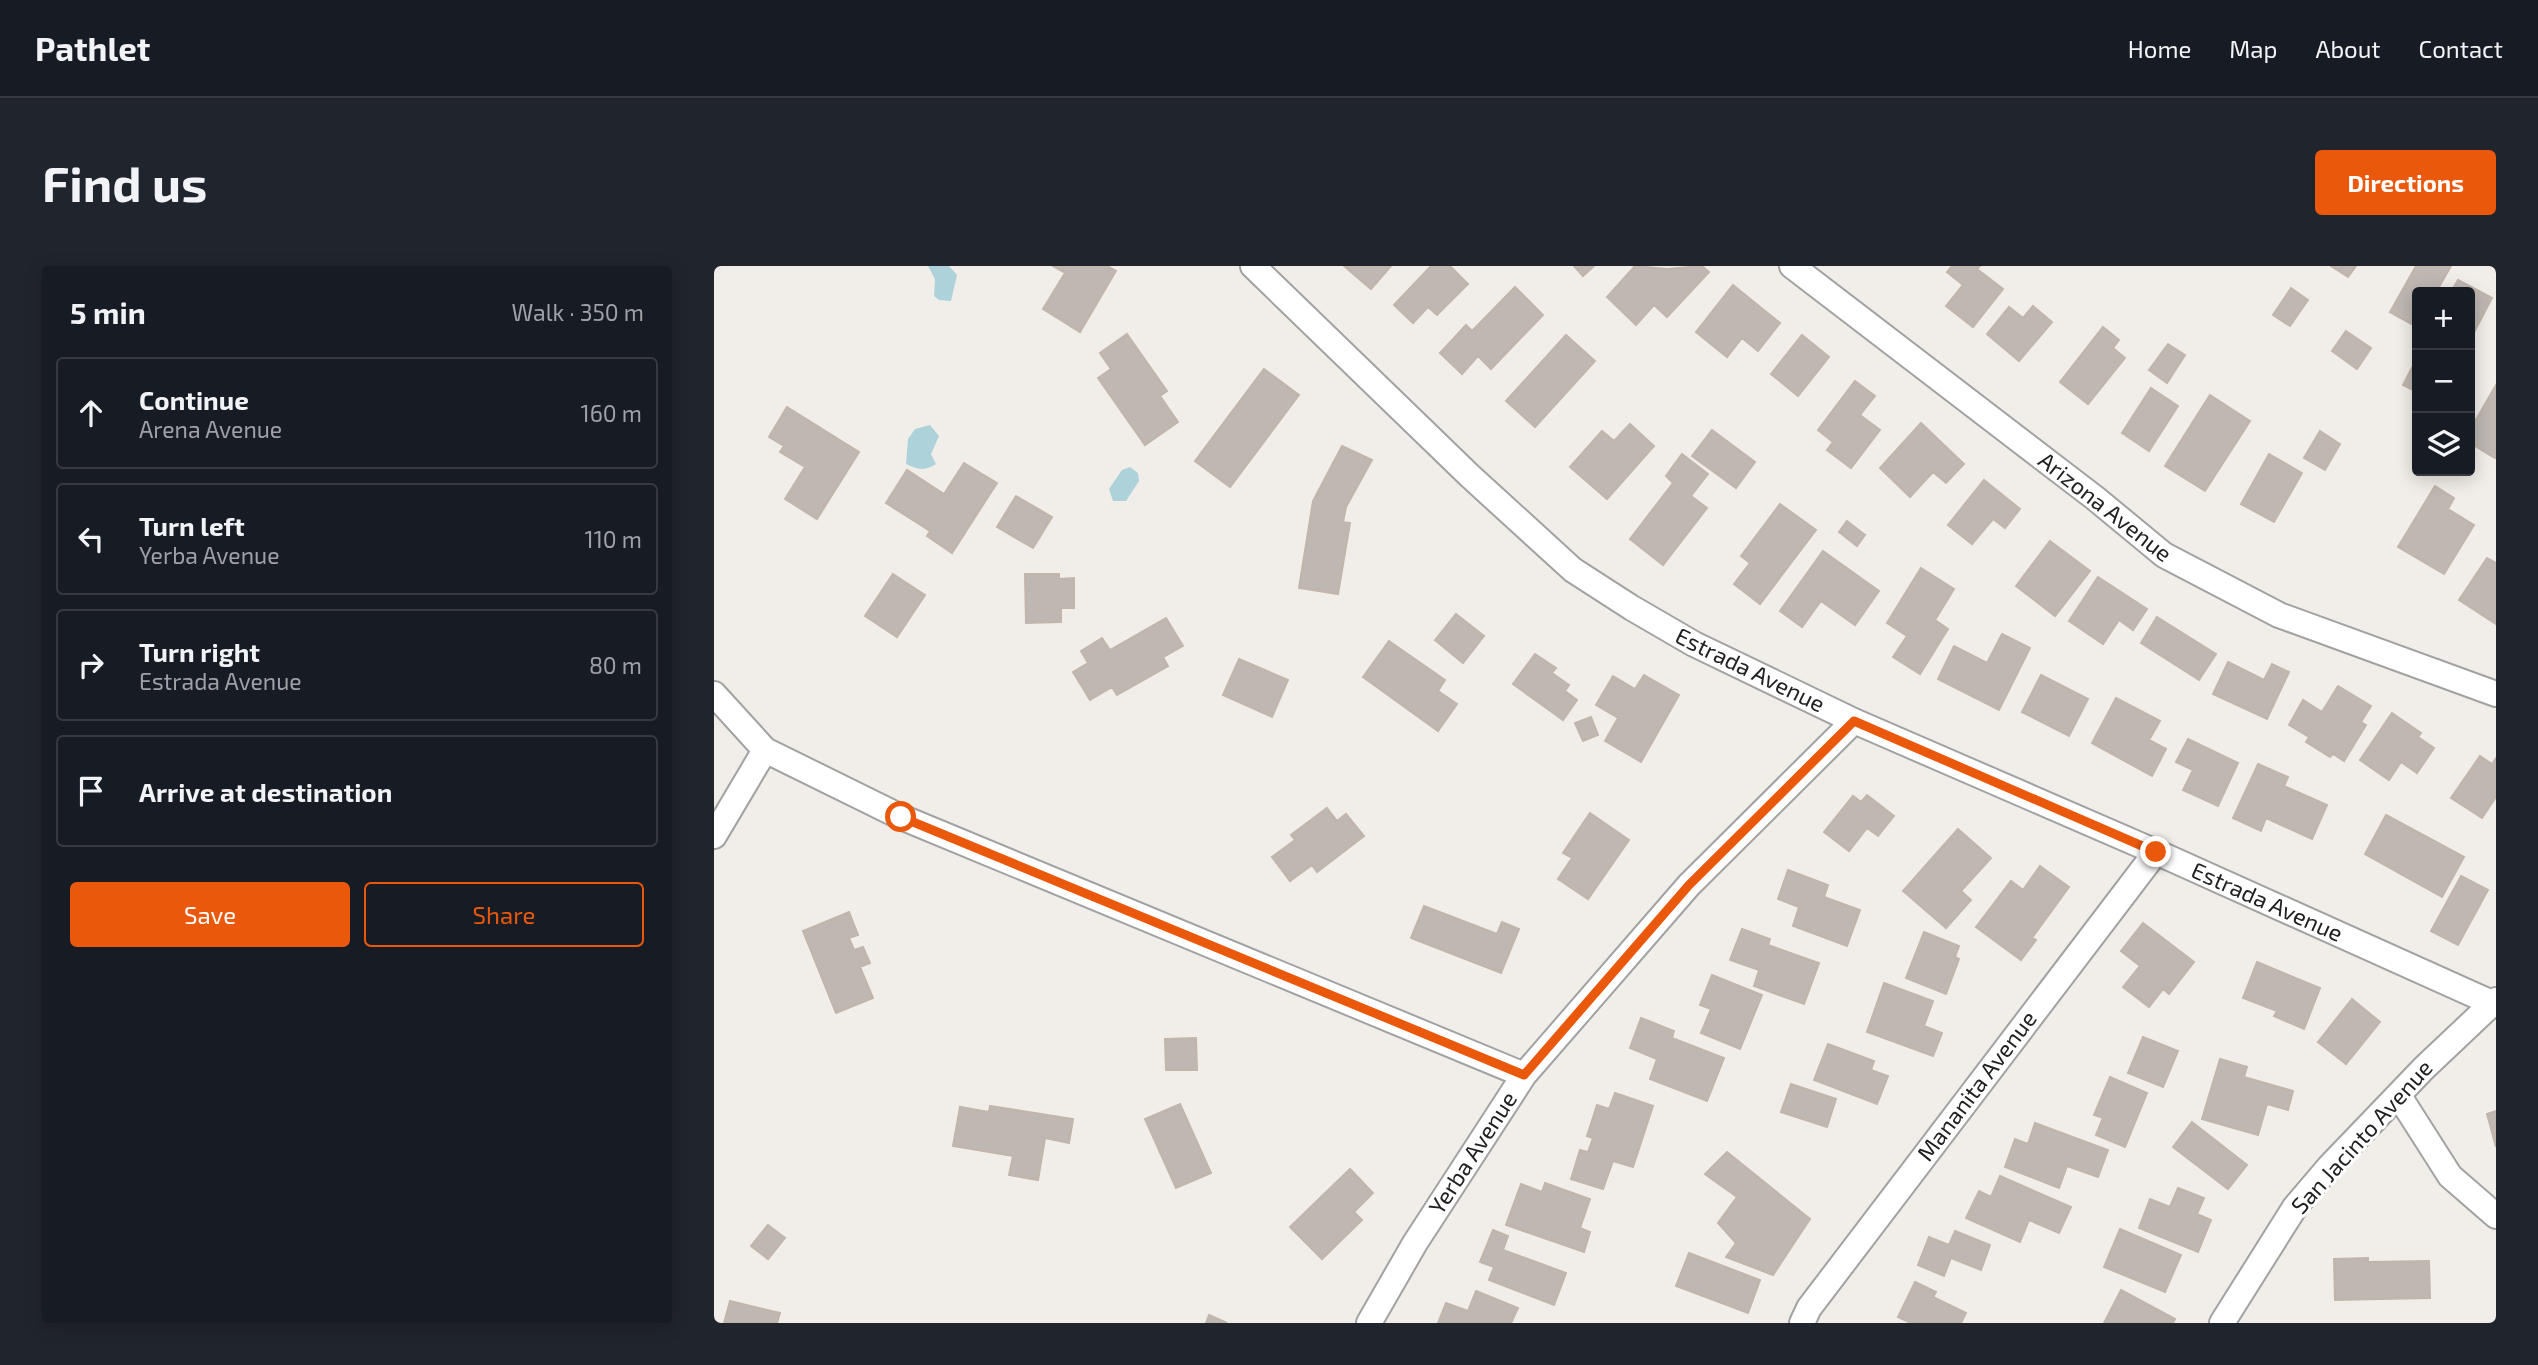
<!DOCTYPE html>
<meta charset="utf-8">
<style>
:root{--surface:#171b24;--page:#20242c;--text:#f1f3f6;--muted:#9ea1a6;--line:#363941;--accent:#ea580c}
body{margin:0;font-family:"Exo 2",sans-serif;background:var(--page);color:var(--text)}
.controls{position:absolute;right:21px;top:21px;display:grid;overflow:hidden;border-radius:7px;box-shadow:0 4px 18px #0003}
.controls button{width:63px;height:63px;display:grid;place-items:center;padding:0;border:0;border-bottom:2px solid var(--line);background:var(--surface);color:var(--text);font:35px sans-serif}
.stop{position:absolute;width:21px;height:21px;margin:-16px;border:5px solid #ea580c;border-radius:50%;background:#fff}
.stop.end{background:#ea580c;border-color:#fff;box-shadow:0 2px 7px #0008}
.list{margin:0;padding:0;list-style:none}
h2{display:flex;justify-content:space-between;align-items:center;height:91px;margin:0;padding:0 28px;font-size:30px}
h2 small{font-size:23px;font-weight:400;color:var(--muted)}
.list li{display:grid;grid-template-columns:46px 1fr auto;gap:21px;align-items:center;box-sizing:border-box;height:112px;margin:0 14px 14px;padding:0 14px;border:2px solid var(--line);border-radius:7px}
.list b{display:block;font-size:26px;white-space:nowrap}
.list p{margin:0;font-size:23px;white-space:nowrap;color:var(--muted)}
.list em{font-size:23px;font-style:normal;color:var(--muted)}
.actions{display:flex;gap:14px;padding:21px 28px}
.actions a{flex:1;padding:16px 0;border:2px solid var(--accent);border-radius:7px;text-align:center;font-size:24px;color:var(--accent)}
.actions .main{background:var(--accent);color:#fff}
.icon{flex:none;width:38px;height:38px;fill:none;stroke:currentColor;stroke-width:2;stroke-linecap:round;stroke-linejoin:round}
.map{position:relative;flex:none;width:1782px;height:1057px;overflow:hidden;border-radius:7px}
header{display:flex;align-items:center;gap:42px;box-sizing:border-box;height:98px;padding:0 35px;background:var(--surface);border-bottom:2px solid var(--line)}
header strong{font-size:33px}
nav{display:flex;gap:38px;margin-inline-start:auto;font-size:24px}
.intro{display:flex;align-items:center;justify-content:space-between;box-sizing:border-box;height:168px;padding:0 42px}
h1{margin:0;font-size:49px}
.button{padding:18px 32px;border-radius:7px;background:var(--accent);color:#fff;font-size:24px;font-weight:700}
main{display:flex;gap:42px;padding:0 42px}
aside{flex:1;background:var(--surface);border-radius:7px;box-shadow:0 4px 18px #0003}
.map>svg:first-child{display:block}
.water{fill:#add2da}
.building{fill:#beb7b2;stroke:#c1b5ac;stroke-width:2}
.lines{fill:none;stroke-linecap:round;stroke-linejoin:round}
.street-casing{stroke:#a2a2a2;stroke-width:28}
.street{stroke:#fff;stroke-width:24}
.route{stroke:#ea580c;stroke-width:9}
.labels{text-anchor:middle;stroke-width:6;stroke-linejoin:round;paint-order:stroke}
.street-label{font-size:23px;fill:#212121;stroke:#fff}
</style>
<header>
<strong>Pathlet</strong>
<nav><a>Home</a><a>Map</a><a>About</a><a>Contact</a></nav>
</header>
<div class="intro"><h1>Find us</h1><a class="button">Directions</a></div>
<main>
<aside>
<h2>5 min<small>Walk · 350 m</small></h2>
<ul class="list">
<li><svg class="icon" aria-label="ahead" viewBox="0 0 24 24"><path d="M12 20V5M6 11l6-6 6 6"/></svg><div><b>Continue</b><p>Arena Avenue</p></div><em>160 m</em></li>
<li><svg class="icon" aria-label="left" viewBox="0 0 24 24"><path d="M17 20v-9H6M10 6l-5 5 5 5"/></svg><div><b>Turn left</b><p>Yerba Avenue</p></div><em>110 m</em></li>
<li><svg class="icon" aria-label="right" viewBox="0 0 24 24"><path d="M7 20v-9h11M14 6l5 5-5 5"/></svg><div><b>Turn right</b><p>Estrada Avenue</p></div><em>80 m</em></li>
<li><svg class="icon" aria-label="arrive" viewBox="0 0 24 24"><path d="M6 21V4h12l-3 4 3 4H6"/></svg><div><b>Arrive at destination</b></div></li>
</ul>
<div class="actions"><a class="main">Save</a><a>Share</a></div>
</aside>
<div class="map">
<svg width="1782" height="1057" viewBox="0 0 1782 1057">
<rect width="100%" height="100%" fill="#f1eee9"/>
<path class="water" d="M214,0H235L243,9L237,35L225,34L220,30L221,13Z
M216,159L225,170L217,188L222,198C211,205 204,204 192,198L194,173L201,163Z
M416,201L424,207L425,215L412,235H399L395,223L408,204Z"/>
<path class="building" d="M339,0H393L402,5L366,66L329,43L351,7Z
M630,0H677L657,23Z
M717,0H736L754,18L723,49L714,41L699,57L680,39Z
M860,0H880L869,10Z
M921,0L953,3L988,0L995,6L953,51L940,39L922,59L893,31Z
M1238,0H1266L1263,3L1289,23L1259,61L1232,40L1249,19L1233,6Z
M1617,0H1642L1634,11Z
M1702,0H1737L1722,26H1703V61L1676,46Z
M1744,14L1778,32L1756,74V26H1737Z
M1019,19L1066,57L1044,85L1028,72L1013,91L982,66Z
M801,21L829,49L777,103L764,90L748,108L726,87L752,59L758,65Z
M1577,22L1594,34L1576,60L1559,49Z
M1319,40L1338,56L1305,95L1273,68L1295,41L1309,52Z
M1389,61L1405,74L1399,82L1411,92L1374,138L1346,116Z
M1632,65L1657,82L1643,103L1618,85Z
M413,68L453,125L446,130L464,156L431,179L384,112L397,103L386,87Z
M852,69L881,95L821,161L792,135Z
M1088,69L1115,91L1084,130L1057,108Z
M1454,78L1471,89L1453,117L1435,104Z
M1703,92V126L1689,119Z
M550,103L585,129L516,221L481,195Z
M1141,115L1161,130L1146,149L1166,164L1137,202L1113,184L1119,176L1104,164Z
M1782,119V190L1781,192L1756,177V164Z
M1437,122L1464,140L1435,185L1408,167Z
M1496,129L1536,155L1491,225L1451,200Z
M73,141L145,186L103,253L71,233L91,201L66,186L70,180L55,171Z
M1207,157L1250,198L1232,217L1219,206L1196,231L1166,202Z
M916,158L940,180L893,233L856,201L888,165L900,175Z
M998,164L1041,196L1022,222L978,190Z
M1606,165L1626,178L1611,204L1590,192Z
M628,180L658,194L632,241L629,256L636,257L624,328L585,322L599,235Z
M968,188L994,208L977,230L993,242L949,299L916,273L959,217L952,210Z
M1555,188L1588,207L1560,256L1527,238Z
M250,197L283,217L238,287L213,270L216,265L172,237L193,204L230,228Z
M1270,214L1306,243L1291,262L1279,253L1258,278L1234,259Z
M1721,220L1740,232L1734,243L1760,259L1730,308L1684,281Z
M302,230L338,251L319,282L283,261Z
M1066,238L1102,264L1046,338L1020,318L1036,297L1027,290Z
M1133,255L1151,269L1143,280L1125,266Z
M1336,275L1376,305L1341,350L1302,320Z
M1109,285L1165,325L1141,359L1107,335L1088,361L1066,345Z
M1773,292L1782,297V358L1745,334Z
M1207,302L1240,323L1221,354L1234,363L1206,408L1179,391L1193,370L1173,357Z
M179,308L211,329L183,371L151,350Z
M311,308H345V313L360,312V342H347V356L312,357Z
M1384,311L1433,343L1419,364L1405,354L1389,378L1355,355Z
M742,348L770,370L749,397L721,374Z
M1443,351L1502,388L1485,414L1427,377Z
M452,352L469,380L449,391L454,400L403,429L398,421L376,434L359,406L374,397L367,385L388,372L396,384Z
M1288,368L1316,382L1285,444L1224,413L1240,380L1273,397Z
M675,375L731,414L724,425L743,438L724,465L649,411Z
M821,388L842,402L838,407L855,419L851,425L863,434L849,454L799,418Z
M525,393L574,414L558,451L509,429Z
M1514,396L1550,414L1558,398L1575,406L1553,453L1499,428Z
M930,409L965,429L927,496L891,475L904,452L882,439L899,410L921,423Z
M1327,409L1374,433L1355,470L1308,446Z
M1624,420L1657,440L1647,456L1652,459L1630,495L1619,488L1616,491L1592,476L1595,471L1575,459L1589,434L1608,446Z
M1402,432L1446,455L1435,474L1452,483L1438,510L1378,477Z
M1678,447L1707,467L1704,471L1720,482L1703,507L1687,496L1675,514L1646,494Z
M877,451L884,469L869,475L861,457Z
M1474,473L1524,497L1504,540L1469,524L1479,504L1462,496Z
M1766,490L1778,498L1782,492V531L1768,552L1737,532Z
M1544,498L1574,511L1570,520L1613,539L1598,573L1552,552L1547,565L1519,552Z
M1153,529L1180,550L1164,570L1153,562L1135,585L1110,566L1139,530L1147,536Z
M613,542L623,555L632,548L650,570L603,606L598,599L576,615L558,591L581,574L577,569Z
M876,547L915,574L874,633L844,613L858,592L849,587Z
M1672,549L1750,591L1728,631L1651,588Z
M1244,563L1277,592L1247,625L1257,634L1232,662L1189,625Z
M1326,600L1355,621L1318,672L1322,674L1307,694L1262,661L1297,615L1309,624Z
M1074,604L1114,619L1110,631L1146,644L1133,680L1079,660L1085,641L1064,633Z
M1747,610L1774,624L1744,679L1717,665Z
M710,640L783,668L788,656L805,663L787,707L697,672Z
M135,646L144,669L135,672L140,684L149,681L156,697L146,701L159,732L122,747L89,665Z
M1429,657L1480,696L1455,728L1449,723L1435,741L1409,721L1426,700L1407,685Z
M1028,663L1056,673L1054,679L1105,697L1090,738L1040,720L1045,704L1016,694Z
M1210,666L1245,680L1241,691L1245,693L1232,728L1192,712Z
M1543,696L1606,722L1590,763L1560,750L1563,745L1529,732Z
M998,709L1048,729L1026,783L987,767L997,743L986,739Z
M1170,717L1219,735L1210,760L1228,767L1219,790L1153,766Z
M1638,733L1666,756L1632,798L1604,776Z
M927,752L960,765L958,772L1010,792L993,835L936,813L943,793L916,782Z
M1429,771L1464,785L1449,821L1414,807Z
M482,772L483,804H452L451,773Z
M1114,778L1160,795L1157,804L1174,810L1163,838L1100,814Z
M1506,793L1533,801L1530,811L1579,825L1574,844L1553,838L1544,869L1488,853Z
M1396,811L1433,827L1411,881L1382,869L1389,852L1380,849Z
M1077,818L1122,833L1113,861L1067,846Z
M901,827L939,840L919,901L899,895L889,923L857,913L866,884L874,886L879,872L873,870L883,839L895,843Z
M466,838L497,907L462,922L431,853Z
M276,840L359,853L355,877L331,872L324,914L295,909L299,890L239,880L246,841L275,846Z
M1782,845V881L1773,848Z
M1478,856L1533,899L1514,923L1459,881Z
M1321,857L1394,884L1384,911L1353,900L1345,922L1291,901L1301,873L1314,878Z
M1013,886L1096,953L1059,1009L1012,991L1022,977L1004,957L1023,931L991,908Z
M636,903L659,927L640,946L648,954L608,993L576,961Z
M1286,910L1357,941L1345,967L1315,954L1306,976L1252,952L1265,925L1277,931Z
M831,917L876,933L866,962L876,966L870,986L792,959L807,918L828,926Z
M1464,922L1490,932L1483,948L1497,954L1484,986L1425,962L1436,933L1456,941Z
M54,959L71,972L54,993L37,980Z
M1406,963L1467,989L1451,1026L1390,1001Z
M779,964L794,970L789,984L852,1007L840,1039L775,1014L780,1001L766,996Z
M1241,965L1276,979L1267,1004L1237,992L1230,1010L1204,999L1215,971L1235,979Z
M975,987L1046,1014L1034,1047L962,1020Z
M1654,992V996L1715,995L1716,1032L1621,1034L1620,993Z
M1201,1016L1222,1026L1219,1031L1252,1047L1247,1057H1197L1184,1051Z
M1407,1024L1461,1053L1459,1057H1390Z
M762,1025L804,1042L797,1057H724L732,1037L754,1045Z
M16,1035L66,1047L63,1057H10Z
M495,1049L513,1057H492Z"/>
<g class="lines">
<defs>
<path id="street" d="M539,0L756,210L859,304L918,342L980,378L1140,455L1442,586L1778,737
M1078,0L1381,232L1450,289L1565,349L1782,428
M0,428L51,484L187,551L810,809
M0,570L51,484
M1685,830L1736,910L1782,950
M655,1057L701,977L810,809L975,619L1140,455
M1088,1057L1095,1042L1442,586
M1508,1057L1581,941L1615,901L1710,802L1782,734"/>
</defs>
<use href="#street" class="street-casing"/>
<use href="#street" class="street"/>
</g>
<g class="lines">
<path class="route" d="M187,551L810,809L975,619L1140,455L1442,586"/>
</g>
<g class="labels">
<g class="street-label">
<text transform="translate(1391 241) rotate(38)" y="8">Arizona Avenue</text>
<text transform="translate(1036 404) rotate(26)" y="8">Estrada Avenue</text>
<text transform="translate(1553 636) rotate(24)" y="8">Estrada Avenue</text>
<text transform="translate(1263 820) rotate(-53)" y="8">Mananita Avenue</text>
<text transform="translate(1648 871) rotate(-48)" y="8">San Jacinto Avenue</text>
<text transform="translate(759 887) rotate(-57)" y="8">Yerba Avenue</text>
</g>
</g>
</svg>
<div class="controls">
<button>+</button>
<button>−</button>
<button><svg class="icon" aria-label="layers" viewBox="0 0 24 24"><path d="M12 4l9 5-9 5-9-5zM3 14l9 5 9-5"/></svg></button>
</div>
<div class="stop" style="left:187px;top:551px"></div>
<div class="stop end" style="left:1442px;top:586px"></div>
</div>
</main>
